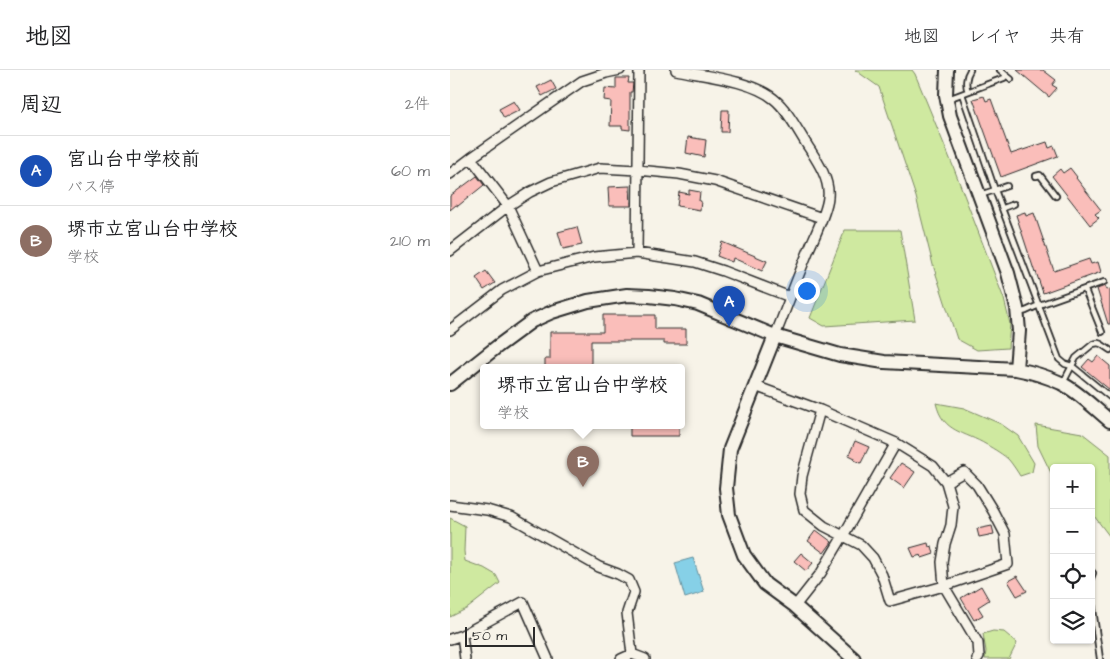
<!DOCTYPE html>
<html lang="ja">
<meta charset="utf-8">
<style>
:root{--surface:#fff;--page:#f6f6f6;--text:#202124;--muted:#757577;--line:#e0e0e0;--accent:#ea580c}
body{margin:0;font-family:"Architects Daughter","Klee One",sans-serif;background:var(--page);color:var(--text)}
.controls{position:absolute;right:15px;bottom:15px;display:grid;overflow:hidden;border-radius:5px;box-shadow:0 1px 4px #0004}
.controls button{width:45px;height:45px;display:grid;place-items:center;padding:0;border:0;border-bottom:1px solid var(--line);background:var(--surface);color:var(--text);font:25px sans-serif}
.scale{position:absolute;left:15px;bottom:12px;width:70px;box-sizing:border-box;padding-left:5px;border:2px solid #2b2b2b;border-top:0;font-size:14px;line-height:18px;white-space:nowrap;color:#2b2b2b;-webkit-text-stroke:4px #f7f3e8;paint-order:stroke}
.you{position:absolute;left:356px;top:220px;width:18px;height:18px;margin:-12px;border:4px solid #fff;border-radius:50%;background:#1a73e8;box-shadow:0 0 0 8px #1a73e833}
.badge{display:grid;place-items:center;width:32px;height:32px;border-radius:50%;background:var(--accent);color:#fff;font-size:16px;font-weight:700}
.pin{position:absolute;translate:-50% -41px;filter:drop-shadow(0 1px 2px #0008)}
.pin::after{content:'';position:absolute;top:26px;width:18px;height:15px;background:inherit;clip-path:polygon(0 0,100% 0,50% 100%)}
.popup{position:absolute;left:30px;top:294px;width:205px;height:65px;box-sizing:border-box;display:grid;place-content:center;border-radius:5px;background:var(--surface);filter:drop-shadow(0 1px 4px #0005);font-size:16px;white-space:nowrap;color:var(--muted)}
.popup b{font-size:19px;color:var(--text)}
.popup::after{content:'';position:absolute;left:50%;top:100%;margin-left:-10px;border:10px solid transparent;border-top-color:var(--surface)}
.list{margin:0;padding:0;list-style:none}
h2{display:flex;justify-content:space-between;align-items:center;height:65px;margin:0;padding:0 20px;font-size:21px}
h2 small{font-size:16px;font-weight:400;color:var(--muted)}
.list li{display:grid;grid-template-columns:32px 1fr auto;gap:15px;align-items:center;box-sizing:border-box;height:70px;padding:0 20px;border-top:1px solid var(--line)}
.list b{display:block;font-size:19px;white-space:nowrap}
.list p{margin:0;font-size:16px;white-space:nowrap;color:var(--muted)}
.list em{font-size:16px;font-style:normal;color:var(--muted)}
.icon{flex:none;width:28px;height:28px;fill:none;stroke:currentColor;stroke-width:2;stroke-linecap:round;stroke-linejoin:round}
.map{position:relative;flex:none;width:660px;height:589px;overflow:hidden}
header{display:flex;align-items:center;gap:30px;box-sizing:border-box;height:70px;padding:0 25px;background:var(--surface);border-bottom:1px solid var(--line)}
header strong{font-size:24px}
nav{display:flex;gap:28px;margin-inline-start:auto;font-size:18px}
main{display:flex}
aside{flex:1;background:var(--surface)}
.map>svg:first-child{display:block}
.green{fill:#cfe9a0;stroke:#7d8a66}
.water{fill:#86d0e7;stroke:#628e9c}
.building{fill:#fabeba;stroke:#2b2b2b}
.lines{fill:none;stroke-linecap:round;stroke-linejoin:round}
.lane-casing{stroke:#2b2b2b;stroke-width:8}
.street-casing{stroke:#2b2b2b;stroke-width:12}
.secondary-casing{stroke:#2b2b2b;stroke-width:16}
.lane{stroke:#f7f3e8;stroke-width:4.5}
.street{stroke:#f7f3e8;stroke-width:9}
.secondary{stroke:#f7f3e8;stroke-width:12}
</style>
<header>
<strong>地図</strong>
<nav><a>地図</a><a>レイヤ</a><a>共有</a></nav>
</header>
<main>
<aside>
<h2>周辺<small>2件</small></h2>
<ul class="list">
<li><span class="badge" style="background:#1a4fb4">A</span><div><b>宮山台中学校前</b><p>バス停</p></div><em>60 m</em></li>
<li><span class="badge" style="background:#8d6e63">B</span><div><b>堺市立宮山台中学校</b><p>学校</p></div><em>210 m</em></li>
</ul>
</aside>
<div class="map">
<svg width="660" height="589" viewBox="0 0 660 589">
<rect width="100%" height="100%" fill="#f7f3e8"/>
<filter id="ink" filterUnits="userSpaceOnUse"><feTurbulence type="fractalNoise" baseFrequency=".02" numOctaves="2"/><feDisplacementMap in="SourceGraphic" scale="10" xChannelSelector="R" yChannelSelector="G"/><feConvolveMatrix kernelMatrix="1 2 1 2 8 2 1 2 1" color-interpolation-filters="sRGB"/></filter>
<g filter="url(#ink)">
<path class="green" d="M405,0H462L465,4L503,96L554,229L560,254L558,278L527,280L507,269L483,195L466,127L429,17Z
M395,160H450L465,250L374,256L360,248Z
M486,333L514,338L551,354L568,366L584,393L582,402L570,406C567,401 563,395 559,390C554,385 544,379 537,375C514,361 493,363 486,333Z
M586,355L632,363L660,385V467L641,442V398H604V409L588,376Z
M0,448L15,456L14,481L15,491L34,498L46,505L50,513L18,538L0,547Z
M543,561L554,562L567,573L559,589H535L536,581L533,564Z"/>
<path class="water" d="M243,488L254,522L235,528L225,493Z"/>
<path class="building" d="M567,0H593L606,10L602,15L607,18L599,27Z
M166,8H179L178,13H183L182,22H180V60L172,59V56H160L161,31L154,30L155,18L166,19Z
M101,10L106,19L92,26L87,17Z
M534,26L536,31L541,29L561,84L597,72L599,78L604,76L608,86L551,107L523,29Z
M64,31L70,40L54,48L49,39Z
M272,40H279L278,62H271Z
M238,67L256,70L254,87L236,83Z
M620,98L627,107L626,108L651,140L645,144L649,148L640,155L602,106L610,99L613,103Z
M27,106L34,115L8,136L6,135L0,140V126Z
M180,116L181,136H159L158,117Z
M239,120L250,122L249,131H251L250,140L227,136L229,122L239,124Z
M575,142L576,146L584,143L604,201L639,189L641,194L648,192L651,202L593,223L586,202L585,203L566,145Z
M127,157L132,175L113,179L108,162Z
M272,172L317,191L312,201L283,188L282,192L267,186Z
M36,201L45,213L34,220L26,208Z
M655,216L657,220L660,219V254H658L647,219Z
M153,245H205V259H236V274H214V271H141V298H95V289H100V262H153Z
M648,286L660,296V320L632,297L639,289L643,292Z
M180,356H229V366H180Z
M405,371L419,377L411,393L404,390L405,388L399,385Z
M451,393L465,402L454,418L440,408Z
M542,456L544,464L529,467L527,459Z
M366,460L382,472L374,483L358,471Z
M478,473L479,477L482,476L484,484L472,488L471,485L464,487L460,478Z
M351,483L363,493L356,501L344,491Z
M567,506L577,521L567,526L558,511Z
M531,516L539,530L528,537L533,545L524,550L511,528Z"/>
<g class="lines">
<defs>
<path id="lane" d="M550,0L556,5
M518,21C515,15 516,6 520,0
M512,24L545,120L609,289L615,294L622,296L660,327
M498,29L554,8L556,5L561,9
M586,106L590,105L606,126
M530,125L557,116
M553,138L564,134
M635,220L652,262
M568,243L576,241L589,235L654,212
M613,313L626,288L643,274L648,273L651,274L660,280
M603,471L604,472
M641,501L643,503L641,508
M641,525L650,589"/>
<path id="street" d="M226,0C254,6 301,10 324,29C338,40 349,63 359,78C368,92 380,110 378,127C377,141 366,163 360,177C348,206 337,236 325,266
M21,88L58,136L88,201
M0,104L21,88L132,11L156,3L170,0
M0,181L58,136L80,122L101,112L150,98L188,100L229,104L265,111L372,148
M187,183L189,0
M0,260L52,220L88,201L144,187L187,183L245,192L273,201L340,227
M305,316L370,340L446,373L483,396L496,412L503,436L501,455L495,474L492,492L494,516L528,573L529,586L527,589
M370,340L352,406L350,424L354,440L374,456L411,475L423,488L432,505L440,531L494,516L558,494L555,464L543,441L527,415L514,402L496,412
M0,435L37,440L61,447L149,497L168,504L179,510L184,522L177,543L182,584
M345,536L371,503L393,466L446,373
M12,565L15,589
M0,569L12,565L73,532L98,589
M171,589L182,584L195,589"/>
<path id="secondary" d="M497,0L496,25L500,46L558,203L567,238L569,261L566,299
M325,266L280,379L276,418L279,445L294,485L315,514L345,536L404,589
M0,314L48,276L82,251L102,242L138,231L177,225L199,226L225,229L248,234L325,266L390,285L434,292L566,299C582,302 596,306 611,313C629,322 644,338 660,351"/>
</defs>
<use href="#lane" class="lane-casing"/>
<use href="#street" class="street-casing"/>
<use href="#secondary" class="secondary-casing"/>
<use href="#lane" class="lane"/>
<use href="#street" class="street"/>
<use href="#secondary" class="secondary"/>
</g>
</g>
</svg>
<div class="controls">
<button>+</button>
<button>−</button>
<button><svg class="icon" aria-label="locate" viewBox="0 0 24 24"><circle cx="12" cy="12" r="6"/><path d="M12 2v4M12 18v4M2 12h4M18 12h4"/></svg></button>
<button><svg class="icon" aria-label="layers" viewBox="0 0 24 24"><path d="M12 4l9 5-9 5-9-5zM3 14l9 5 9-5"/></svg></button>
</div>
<div class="scale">50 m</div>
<div class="you"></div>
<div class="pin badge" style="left:279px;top:257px;background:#1a4fb4">A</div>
<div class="pin badge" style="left:133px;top:417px;background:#8d6e63">B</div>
<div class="popup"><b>堺市立宮山台中学校</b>学校</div>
</div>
</main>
